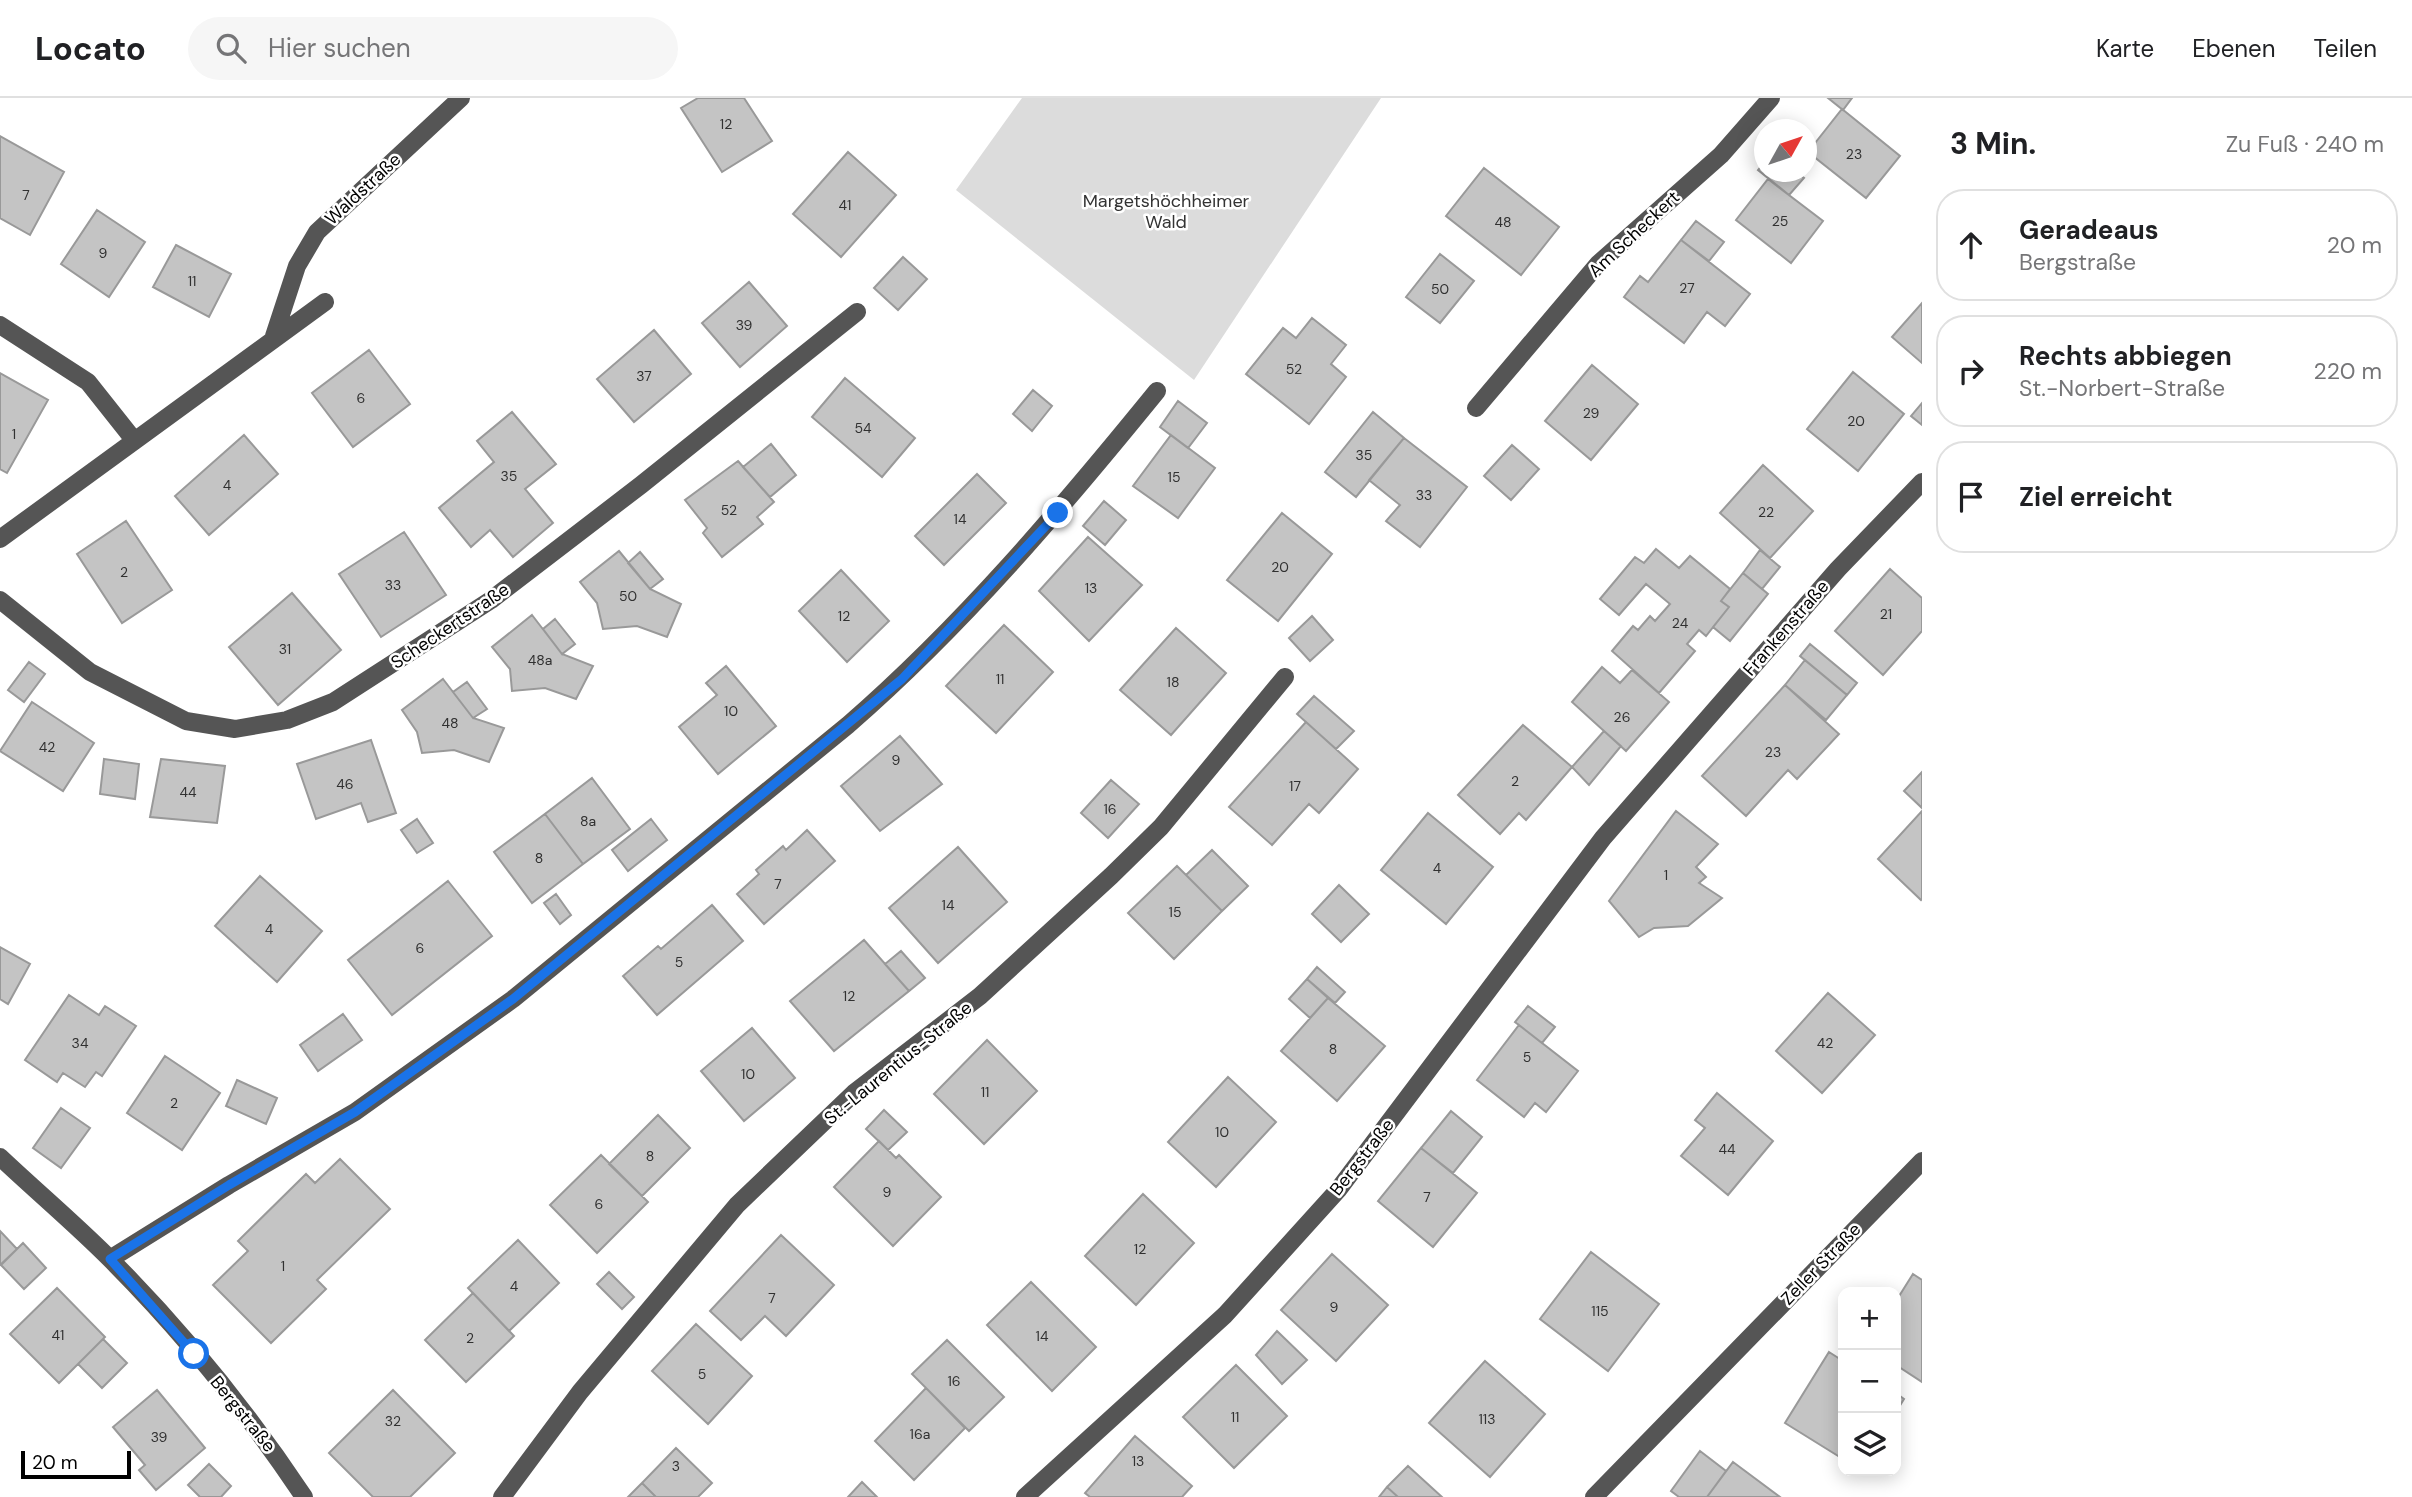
<!DOCTYPE html>
<html lang="de">
<meta charset="utf-8">
<style>
:root{--surface:#fff;--page:#f6f6f6;--text:#202124;--muted:#757577;--line:#e0e0e0}
body{margin:0;font-family:"DM Sans",sans-serif;background:var(--page);color:var(--text)}
.controls{position:absolute;right:21px;bottom:21px;display:grid;overflow:hidden;border-radius:14px;box-shadow:0 4px 18px #0003}
.controls button{width:63px;height:63px;display:grid;place-items:center;padding:0;border:0;border-bottom:2px solid var(--line);background:var(--surface);color:var(--text);font:35px sans-serif}
.compass{position:absolute;left:1754px;top:21px;width:63px;height:63px;border-radius:50%;background:var(--surface);box-shadow:0 4px 18px #0003;rotate:50deg}
.scale{position:absolute;left:21px;bottom:18px;width:110px;box-sizing:border-box;padding-left:7px;border:4px solid #000;border-top:0;font-size:19px;line-height:24px;white-space:nowrap;color:#000;-webkit-text-stroke:5px #fff;paint-order:stroke}
.stop{position:absolute;width:21px;height:21px;margin:-16px;border:5px solid #1a73e8;border-radius:50%;background:#fff}
.stop.end{background:#1a73e8;border-color:#fff;box-shadow:0 2px 7px #0008}
.list{margin:0;padding:0;list-style:none}
h2{display:flex;justify-content:space-between;align-items:center;height:91px;margin:0;padding:0 28px;font-size:30px}
h2 small{font-size:23px;font-weight:400;color:var(--muted)}
.list li{display:grid;grid-template-columns:46px 1fr auto;gap:21px;align-items:center;box-sizing:border-box;height:112px;margin:0 14px 14px;padding:0 14px;border:2px solid var(--line);border-radius:28px}
.list b{display:block;font-size:26px;white-space:nowrap}
.list p{margin:0;font-size:23px;white-space:nowrap;color:var(--muted)}
.list em{font-size:23px;font-style:normal;color:var(--muted)}
.icon{flex:none;width:38px;height:38px;fill:none;stroke:currentColor;stroke-width:2;stroke-linecap:round;stroke-linejoin:round}
.map{position:relative;flex:none;width:1922px;height:1399px;overflow:hidden}
header{display:flex;align-items:center;gap:42px;box-sizing:border-box;height:98px;padding:0 35px;background:var(--surface);border-bottom:2px solid var(--line)}
header strong{font-size:33px}
nav{display:flex;gap:38px;margin-inline-start:auto;font-size:24px}
.search{width:490px;height:63px;background:var(--page);display:flex;align-items:center;gap:18px;box-sizing:border-box;padding:0 24px;border-radius:38px;color:var(--muted);font-size:26px}
main{display:flex}
aside{flex:1;background:var(--surface)}
.map>svg:first-child{display:block}
.green{fill:#dcdcdc}
.building{fill:#c4c4c4;stroke:#999;stroke-width:2}
.lines{fill:none;stroke-linecap:round;stroke-linejoin:round}
.minor{stroke:#555;stroke-width:18}
.route{stroke:#1a73e8;stroke-width:9}
.labels{text-anchor:middle;stroke-width:5;stroke-linejoin:round;paint-order:stroke}
.number-label{font-size:14px;fill:#313131}
.street-label{font-size:18px;fill:#000;stroke:#fff}
.park-label{font-size:18px;fill:#333;stroke:#fff}
</style>
<header>
<strong>Locato</strong>
<div class="search"><svg class="icon" aria-label="search" viewBox="0 0 24 24"><circle cx="10" cy="10" r="6"/><path d="M15 15l6 6"/></svg>Hier suchen</div>
<nav><a>Karte</a><a>Ebenen</a><a>Teilen</a></nav>
</header>
<main>
<div class="map">
<svg width="1922" height="1399" viewBox="0 0 1922 1399">
<rect width="100%" height="100%" fill="#fff"/>
<path class="green" d="M1022,0H1381L1194,282L956,92Z"/>
<path class="building" d="M698,0H744L772,43L722,74L681,10Z
M1828,0H1852L1843,12Z
M1842,11L1900,58L1866,100L1808,54Z
M0,38L64,74L30,137L0,120Z
M848,54L896,97L841,159L793,116Z
M1764,65V74H1796L1804,80L1789,97L1758,72Z
M1484,70L1559,129L1521,177L1446,118Z
M1768,81L1823,123L1791,165L1736,122Z
M97,112L145,144L109,199L61,166Z
M1696,123L1724,144L1709,163L1681,142Z
M1681,142L1750,196L1725,228L1707,214L1684,245L1624,199L1640,178L1648,184Z
M176,147L231,176L209,219L153,189Z
M1440,156L1474,183L1440,225L1406,199Z
M903,159L927,181L898,212L874,190Z
M749,184L787,228L740,269L702,225Z
M1922,205V265L1892,239Z
M1312,220L1346,247L1331,266L1346,279L1309,326L1246,276L1283,230L1296,240Z
M654,232L691,276L634,324L597,281Z
M369,252L410,306L353,349L312,295Z
M1592,267L1638,306L1591,362L1545,323Z
M1853,274L1904,316L1858,373L1807,331Z
M0,275L48,302L7,375L0,371Z
M845,280L915,340L882,379L812,319Z
M1033,292L1052,308L1032,333L1013,316Z
M1178,303L1207,325L1188,350L1160,329Z
M1922,305V327L1911,318Z
M512,314L556,366L525,391L553,425L513,459L490,432L471,449L439,410L494,364L477,343Z
M1373,314L1404,340L1356,399L1325,374Z
M244,337L278,376L209,437L175,398Z
M1171,337L1215,370L1178,420L1133,388Z
M1404,340L1467,389L1420,449L1386,423L1400,407L1369,382Z
M771,346L796,377L770,399L743,369Z
M1512,347L1539,371L1511,402L1484,378Z
M738,363L774,404L757,419L763,426L722,459L703,435L707,430L685,402Z
M1763,367L1813,413L1770,460L1720,415Z
M977,376L1006,405L944,467L915,438Z
M1104,403L1126,422L1105,447L1083,428Z
M1282,415L1332,456L1278,523L1227,482Z
M126,423L172,492L122,525L77,456Z
M404,434L446,497L381,539L339,476Z
M1088,439L1142,487L1089,543L1039,493Z
M1656,451L1679,470L1690,458L1730,491L1721,503L1729,509L1706,538L1699,532L1687,546L1695,553L1659,595L1612,553L1633,528L1638,532L1650,518L1655,523L1670,506L1646,486L1619,517L1600,501L1635,459L1644,465Z
M1760,452L1780,469L1762,491L1743,475Z
M619,453L650,491L681,506L667,539L637,528L603,531L597,505L580,484Z
M640,454L663,481L650,491L628,465Z
M1890,471L1922,500V533L1883,577L1835,533Z
M841,472L889,523L847,564L799,513Z
M1743,475L1768,496L1730,543L1713,529L1729,509L1721,503Z
M292,495L341,552L278,607L229,549Z
M532,517L562,556L593,568L576,601L545,590L512,593L510,571L492,549Z
M1312,518L1333,542L1310,563L1289,540Z
M555,521L575,546L562,556L543,531Z
M1004,527L1053,574L996,635L946,588Z
M1176,530L1226,575L1171,637L1120,592Z
M1810,546L1857,585L1847,597L1800,558Z
M1805,562L1847,597L1826,622L1785,587Z
M29,564L45,576L24,604L8,592Z
M726,568L776,628L718,676L679,629L717,597L706,585Z
M1602,569L1620,585L1632,572L1669,604L1626,653L1572,604Z
M443,581L473,620L504,630L489,664L454,652L422,655L417,634L402,612Z
M467,584L487,611L473,620L453,594Z
M1785,587L1839,636L1797,681L1788,672L1746,718L1702,678Z
M1314,598L1354,633L1336,651L1297,616Z
M32,604L94,645L63,693L0,653Z
M1306,624L1358,671L1319,715L1309,706L1272,747L1229,709Z
M1523,627L1572,669L1526,722L1519,715L1500,736L1458,697Z
M1604,633L1621,648L1589,687L1572,669Z
M900,638L942,686L880,733L841,688Z
M371,642L396,715L368,724L361,705L316,721L297,666Z
M104,661L139,666L135,701L100,696Z
M161,661L225,668L217,725L150,719Z
M1922,674V710L1904,693Z
M592,680L630,731L583,766L545,716Z
M1111,682L1139,706L1108,740L1081,715Z
M1676,713L1718,746L1696,769L1706,779L1699,785L1722,800L1688,828L1654,830L1639,839L1609,803Z
M1922,713V801L1921,802L1878,761Z
M1428,715L1493,769L1446,826L1381,772Z
M545,716L583,766L532,805L494,754Z
M417,721L433,745L417,755L401,732Z
M651,721L667,742L628,773L612,752Z
M807,732L835,763L764,826L737,796L759,776L756,772L783,748L786,752Z
M958,749L1007,804L938,865L889,810Z
M1212,752L1248,788L1222,813L1186,777Z
M1177,768L1222,813L1174,861L1128,815Z
M260,778L322,833L277,884L215,828Z
M448,783L492,838L392,917L348,862Z
M1339,787L1369,816L1341,844L1312,816Z
M556,796L571,817L560,826L544,805Z
M712,807L743,843L657,917L623,878L658,848L661,851Z
M864,842L909,893L834,953L790,903Z
M0,849L30,866L8,906L0,901Z
M901,853L925,880L909,893L885,866Z
M1317,869L1345,894L1335,905L1307,881Z
M1307,881L1328,900L1310,920L1289,901Z
M1828,895L1875,937L1822,995L1776,953Z
M69,897L99,917L105,908L136,928L102,978L96,974L85,989L63,975L57,984L25,962Z
M1328,900L1385,948L1337,1003L1281,953Z
M1528,908L1555,929L1542,945L1515,924Z
M343,916L362,942L318,973L300,947Z
M1519,927L1578,973L1546,1014L1535,1005L1524,1019L1477,982Z
M752,930L795,980L744,1023L701,973Z
M987,942L1037,993L984,1046L934,996Z
M165,958L220,995L182,1052L127,1015Z
M1228,979L1276,1024L1216,1089L1168,1044Z
M237,982L277,1000L266,1026L226,1008Z
M1717,995L1773,1043L1728,1097L1681,1058L1705,1030L1695,1022Z
M61,1010L90,1030L61,1070L33,1050Z
M884,1012L907,1034L888,1052L866,1031Z
M1451,1013L1482,1039L1453,1075L1421,1050Z
M658,1017L690,1050L642,1098L609,1066Z
M879,1043L896,1060L899,1057L941,1099L893,1148L834,1089Z
M1421,1050L1477,1095L1433,1149L1378,1103Z
M601,1057L648,1104L597,1155L550,1107Z
M340,1061L390,1111L317,1182L326,1191L271,1245L213,1187L248,1153L238,1143L306,1076L315,1085Z
M1143,1096L1194,1145L1136,1207L1085,1158Z
M0,1133L17,1151L0,1167Z
M781,1137L834,1187L786,1238L765,1218L741,1242L710,1213Z
M518,1142L559,1185L509,1233L468,1190Z
M23,1145L46,1170L24,1191L1,1167Z
M1591,1154L1659,1206L1608,1273L1540,1221Z
M1332,1156L1388,1207L1336,1263L1281,1212Z
M609,1174L634,1199L622,1211L597,1186Z
M1913,1176L1922,1182V1284L1896,1267V1203Z
M1031,1184L1096,1249L1052,1293L987,1227Z
M57,1190L105,1239L59,1285L10,1236Z
M473,1195L514,1238L466,1284L425,1242Z
M696,1226L752,1278L708,1326L652,1273Z
M1277,1233L1307,1262L1282,1286L1256,1257Z
M103,1241L127,1265L102,1290L78,1266Z
M947,1242L1004,1299L969,1333L912,1276Z
M1829,1254L1843,1263V1361L1785,1325Z
M1485,1263L1545,1316L1490,1379L1429,1325Z
M1236,1267L1287,1318L1234,1370L1183,1319Z
M926,1290L965,1330L914,1382L875,1343Z
M157,1292L205,1350L156,1392L139,1372L145,1367L113,1329Z
M393,1292L455,1355L410,1399H373L329,1355Z
M1896,1295L1904,1301L1896,1314Z
M1135,1338L1192,1388L1182,1399H1090L1085,1395Z
M676,1350L712,1385L698,1399H656L642,1385Z
M1700,1353L1726,1373L1707,1399H1679L1671,1393Z
M1733,1364L1780,1399H1707Z
M209,1366L231,1388L221,1399H200L188,1387Z
M1408,1368L1442,1399H1398L1387,1389Z
M862,1384L877,1399H848Z
M642,1385L656,1399H628Z
M1387,1389L1398,1399H1379Z"/>
<g class="lines">
<path class="minor" d="M0,227L88,284L134,342
M274,238L297,168L317,134L461,0
M1476,310L1598,166L1721,57L1771,0
M0,441L325,204
M0,502L90,574L186,623L235,631L287,622L333,604L491,502L641,387L857,214
M0,1059C36,1093 74,1125 109,1160C181,1232 248,1315 304,1399
M110,1161L229,1087L355,1014L513,901L848,627C963,527 1061,411 1157,293
M502,1399L580,1294L737,1107L854,995L980,898L1111,778L1161,729L1285,579
M1025,1399L1225,1217L1338,1092L1603,740L1838,471L1922,384
M1594,1399L1922,1063"/>
</g>
<g class="lines">
<path class="route" d="M194,1256L110,1161L229,1087L355,1014L513,901L902,581L1058,415"/>
</g>
<g class="labels">
<g class="number-label">
<text x="726" y="31">12</text>
<text x="1854" y="61">23</text>
<text x="26" y="102">7</text>
<text x="845" y="112">41</text>
<text x="1780" y="128">25</text>
<text x="1503" y="129">48</text>
<text x="103" y="160">9</text>
<text x="192" y="188">11</text>
<text x="1687" y="195">27</text>
<text x="1440" y="196">50</text>
<text x="744" y="232">39</text>
<text x="1294" y="276">52</text>
<text x="644" y="283">37</text>
<text x="361" y="305">6</text>
<text x="1591" y="320">29</text>
<text x="1856" y="328">20</text>
<text x="863" y="335">54</text>
<text x="14" y="341">1</text>
<text x="1364" y="362">35</text>
<text x="509" y="383">35</text>
<text x="1174" y="384">15</text>
<text x="227" y="392">4</text>
<text x="1424" y="402">33</text>
<text x="729" y="417">52</text>
<text x="1766" y="419">22</text>
<text x="960" y="426">14</text>
<text x="1280" y="474">20</text>
<text x="124" y="479">2</text>
<text x="393" y="492">33</text>
<text x="1091" y="495">13</text>
<text x="628" y="503">50</text>
<text x="1886" y="521">21</text>
<text x="844" y="523">12</text>
<text x="1680" y="530">24</text>
<text x="285" y="556">31</text>
<text x="540" y="567">48a</text>
<text x="1000" y="586">11</text>
<text x="1173" y="589">18</text>
<text x="731" y="618">10</text>
<text x="1622" y="624">26</text>
<text x="450" y="630">48</text>
<text x="47" y="654">42</text>
<text x="1773" y="659">23</text>
<text x="896" y="667">9</text>
<text x="1515" y="688">2</text>
<text x="345" y="691">46</text>
<text x="1295" y="693">17</text>
<text x="188" y="699">44</text>
<text x="1110" y="716">16</text>
<text x="588" y="728">8a</text>
<text x="539" y="765">8</text>
<text x="1437" y="775">4</text>
<text x="1666" y="782">1</text>
<text x="778" y="791">7</text>
<text x="948" y="812">14</text>
<text x="1175" y="819">15</text>
<text x="269" y="836">4</text>
<text x="420" y="855">6</text>
<text x="679" y="869">5</text>
<text x="849" y="903">12</text>
<text x="80" y="950">34</text>
<text x="1825" y="950">42</text>
<text x="1333" y="956">8</text>
<text x="1527" y="964">5</text>
<text x="748" y="981">10</text>
<text x="985" y="999">11</text>
<text x="174" y="1010">2</text>
<text x="1222" y="1039">10</text>
<text x="1727" y="1056">44</text>
<text x="650" y="1063">8</text>
<text x="887" y="1099">9</text>
<text x="1427" y="1104">7</text>
<text x="599" y="1111">6</text>
<text x="1140" y="1156">12</text>
<text x="283" y="1173">1</text>
<text x="514" y="1193">4</text>
<text x="772" y="1205">7</text>
<text x="1334" y="1214">9</text>
<text x="1600" y="1218">115</text>
<text x="58" y="1242">41</text>
<text x="1042" y="1243">14</text>
<text x="470" y="1245">2</text>
<text x="702" y="1281">5</text>
<text x="954" y="1288">16</text>
<text x="1235" y="1324">11</text>
<text x="1487" y="1326">113</text>
<text x="393" y="1328">32</text>
<text x="920" y="1341">16a</text>
<text x="159" y="1344">39</text>
<text x="1138" y="1368">13</text>
<text x="676" y="1373">3</text>
</g>
<g class="street-label">
<text transform="translate(363 91) rotate(-43)" y="6">Waldstraße</text>
<text transform="translate(1634 136) rotate(-43)" y="6">Am Scheckert</text>
<text transform="translate(450 528) rotate(-34)" y="6">Scheckertstraße</text>
<text transform="translate(1786 530) rotate(-49)" y="6">Frankenstraße</text>
<text transform="translate(898 965) rotate(-39)" y="6">St.-Laurentius-Straße</text>
<text transform="translate(1362 1059) rotate(-52)" y="6">Bergstraße</text>
<text transform="translate(1821 1166) rotate(-46)" y="6">Zeller Straße</text>
<text transform="translate(243 1316) rotate(51)" y="6">Bergstraße</text>
</g>
<g class="park-label">
<text x="1166" y="109">Margetshöchheimer<tspan x="1166" dy="21">Wald</tspan></text>
</g>
</g>
</svg>
<div class="controls">
<button>+</button>
<button>−</button>
<button><svg class="icon" aria-label="layers" viewBox="0 0 24 24"><path d="M12 4l9 5-9 5-9-5zM3 14l9 5 9-5"/></svg></button>
</div>
<svg class="compass" viewBox="-18 -18 36 36"><path d="M0-13l5 13h-10z" fill="#e53935"/><path d="M0 13l5-13h-10z" fill="#757577"/></svg>
<div class="scale">20 m</div>
<div class="stop" style="left:194px;top:1256px"></div>
<div class="stop end" style="left:1058px;top:415px"></div>
</div>
<aside>
<h2>3 Min.<small>Zu Fuß · 240 m</small></h2>
<ul class="list">
<li><svg class="icon" aria-label="ahead" viewBox="0 0 24 24"><path d="M12 20V5M6 11l6-6 6 6"/></svg><div><b>Geradeaus</b><p>Bergstraße</p></div><em>20 m</em></li>
<li><svg class="icon" aria-label="right" viewBox="0 0 24 24"><path d="M7 20v-9h11M14 6l5 5-5 5"/></svg><div><b>Rechts abbiegen</b><p>St.-Norbert-Straße</p></div><em>220 m</em></li>
<li><svg class="icon" aria-label="arrive" viewBox="0 0 24 24"><path d="M6 21V4h12l-3 4 3 4H6"/></svg><div><b>Ziel erreicht</b></div></li>
</ul>
</aside>
</main>
